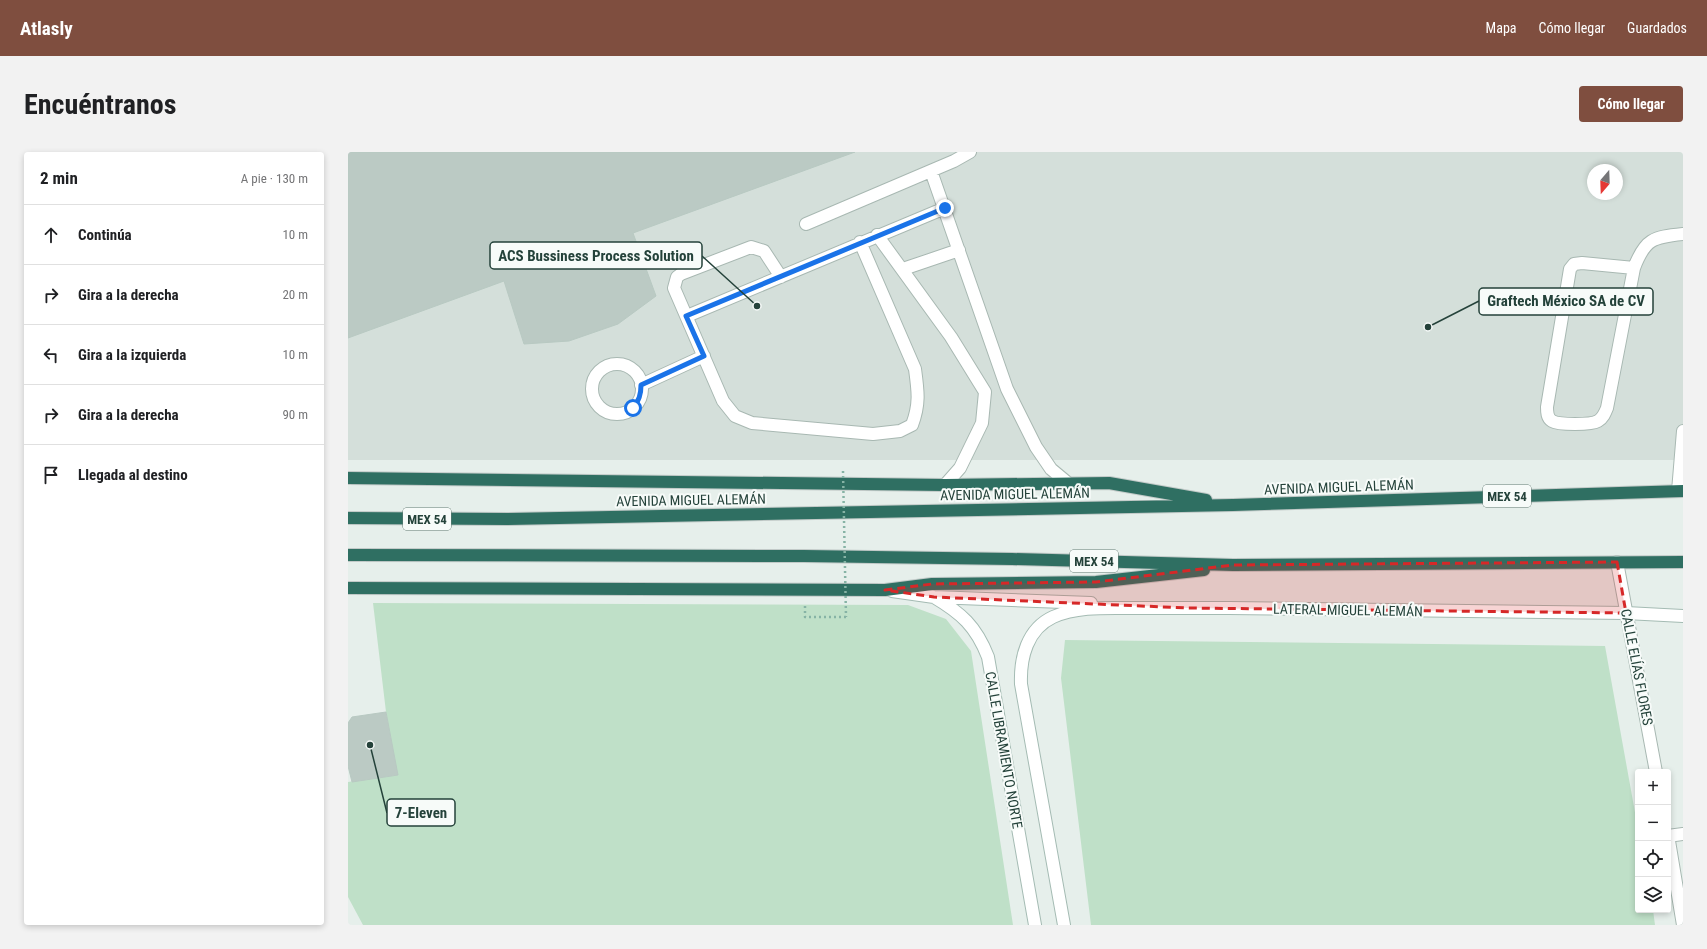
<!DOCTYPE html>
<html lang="es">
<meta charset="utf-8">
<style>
:root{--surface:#fff;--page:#f2f2f2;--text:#202124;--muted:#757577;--line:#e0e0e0;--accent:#7f4e3f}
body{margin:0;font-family:"Roboto Condensed",sans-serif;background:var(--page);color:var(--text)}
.controls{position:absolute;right:12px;bottom:12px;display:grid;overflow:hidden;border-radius:4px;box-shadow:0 2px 6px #0003}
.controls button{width:36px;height:36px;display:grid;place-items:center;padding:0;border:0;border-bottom:1px solid var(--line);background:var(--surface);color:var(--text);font:20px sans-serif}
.compass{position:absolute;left:1239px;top:12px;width:36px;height:36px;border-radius:50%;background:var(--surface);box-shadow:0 2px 6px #0003;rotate:199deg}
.stop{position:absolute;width:12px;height:12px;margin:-9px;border:3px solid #1a73e8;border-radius:50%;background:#fff}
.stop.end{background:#1a73e8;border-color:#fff;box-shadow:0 1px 4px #0008}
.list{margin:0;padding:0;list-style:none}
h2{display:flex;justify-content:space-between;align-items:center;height:52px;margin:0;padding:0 16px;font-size:17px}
h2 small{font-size:13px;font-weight:400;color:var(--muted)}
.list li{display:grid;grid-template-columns:26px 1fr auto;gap:12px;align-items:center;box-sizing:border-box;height:60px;padding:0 16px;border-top:1px solid var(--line)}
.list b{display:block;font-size:15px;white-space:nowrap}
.list em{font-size:13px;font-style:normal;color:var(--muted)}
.icon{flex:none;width:22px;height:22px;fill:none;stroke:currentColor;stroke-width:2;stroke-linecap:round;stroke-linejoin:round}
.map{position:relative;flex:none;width:1335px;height:773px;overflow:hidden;border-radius:4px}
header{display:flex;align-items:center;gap:24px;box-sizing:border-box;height:56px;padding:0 20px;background:var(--accent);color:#fff}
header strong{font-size:19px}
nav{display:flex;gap:22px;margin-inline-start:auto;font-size:14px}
.intro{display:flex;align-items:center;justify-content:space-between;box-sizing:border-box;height:96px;padding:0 24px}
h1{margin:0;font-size:28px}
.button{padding:10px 18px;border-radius:4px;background:var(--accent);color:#fff;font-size:14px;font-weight:700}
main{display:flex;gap:24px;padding:0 24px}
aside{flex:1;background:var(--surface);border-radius:4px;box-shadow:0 2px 6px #0003}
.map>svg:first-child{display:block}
.built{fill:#d4dfda;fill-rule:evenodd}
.green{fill:#bfe0c8}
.building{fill:#bbcac4;stroke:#b8c9c2}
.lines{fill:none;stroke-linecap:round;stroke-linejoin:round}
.lane-casing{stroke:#a8b8b2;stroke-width:14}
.street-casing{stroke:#a8b8b2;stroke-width:14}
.secondary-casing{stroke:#a4bbb3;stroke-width:14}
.highway-casing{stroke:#c2cac8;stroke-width:14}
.path{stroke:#86b3a5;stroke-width:2.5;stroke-dasharray:2 3;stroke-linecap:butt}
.lane{stroke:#fff;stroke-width:12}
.street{stroke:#fff;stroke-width:12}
.secondary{stroke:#fff;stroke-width:12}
.highway{stroke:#2f6f62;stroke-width:12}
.path-bridge{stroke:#86b3a5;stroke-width:2.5;stroke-dasharray:2 3;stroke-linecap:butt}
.route{stroke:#1a73e8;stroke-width:5}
.marked{fill:#d62828;fill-opacity:0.2;stroke:#d62828;stroke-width:3;stroke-dasharray:8 5;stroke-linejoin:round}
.labels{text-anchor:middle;stroke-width:4;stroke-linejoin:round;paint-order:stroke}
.shield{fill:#f7fbf9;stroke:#637a73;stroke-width:1}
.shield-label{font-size:13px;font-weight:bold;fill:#24423a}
.street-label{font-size:14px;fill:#24423a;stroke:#f7fbf9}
.leader{fill:none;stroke:#24423a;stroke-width:1.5}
.callout-dot{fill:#24423a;stroke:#f7fbf9;stroke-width:1.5}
.callout{fill:#f7fbf9;stroke:#24423a;stroke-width:1.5}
.callout-label{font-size:15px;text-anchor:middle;font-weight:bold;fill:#24423a}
</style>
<header>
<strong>Atlasly</strong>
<nav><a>Mapa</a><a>Cómo llegar</a><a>Guardados</a></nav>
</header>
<div class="intro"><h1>Encuéntranos</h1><a class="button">Cómo llegar</a></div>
<main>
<aside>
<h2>2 min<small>A pie · 130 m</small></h2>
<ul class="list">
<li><svg class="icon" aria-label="ahead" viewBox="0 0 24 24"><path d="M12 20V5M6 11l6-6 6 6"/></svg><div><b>Continúa</b></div><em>10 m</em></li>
<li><svg class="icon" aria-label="right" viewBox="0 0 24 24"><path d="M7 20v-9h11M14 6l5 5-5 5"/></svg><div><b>Gira a la derecha</b></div><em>20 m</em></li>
<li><svg class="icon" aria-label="left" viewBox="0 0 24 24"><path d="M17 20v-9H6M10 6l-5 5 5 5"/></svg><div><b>Gira a la izquierda</b></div><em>10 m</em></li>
<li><svg class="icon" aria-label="right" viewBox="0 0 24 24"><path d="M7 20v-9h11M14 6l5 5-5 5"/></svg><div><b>Gira a la derecha</b></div><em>90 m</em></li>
<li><svg class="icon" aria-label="arrive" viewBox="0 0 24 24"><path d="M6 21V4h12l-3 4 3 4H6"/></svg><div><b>Llegada al destino</b></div></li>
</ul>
</aside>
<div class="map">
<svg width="1335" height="773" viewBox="0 0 1335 773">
<rect width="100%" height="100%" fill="#e6efeb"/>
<path class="built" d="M0,0H1335V308H0ZM1245,18H1269V42H1245Z"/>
<path class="green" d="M25,451L560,453L598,467L623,499L665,773H15L0,745V630L49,623L38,560Z
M717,488L1257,494L1290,677V758H1305L1307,773H743L713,526Z"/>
<path class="building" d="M0,0H507L285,81L308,144L270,172L221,189L176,192L156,129L0,186Z
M38,560L50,623L4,630L0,614V571L4,565Z"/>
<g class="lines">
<defs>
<path id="lane" d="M583,19L659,237L688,295L703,317L721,332
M458,72L606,9L622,0
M529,83L603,185L637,240L634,271L612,316L597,333
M1286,116L1234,111L1226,112L1222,117L1199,255C1199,260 1199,266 1204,269C1211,273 1243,273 1250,269C1255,266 1257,261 1259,256L1286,116C1297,87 1305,85 1335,82
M555,117L611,98
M433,125L416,99L403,95L333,122L329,125L326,136L375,249L387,264L404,271L525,282L552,279L564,273C572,252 570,239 567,217L512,90
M339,164L597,56
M244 237a25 25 0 1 1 50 0a25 25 0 1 1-50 0Z
M293,233L356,204
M1330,339L1335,279"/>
<path id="street" d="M1269,410L1308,620
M1320,683L1335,773
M1320,684L1335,682"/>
<path id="secondary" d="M544,439L586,445L743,451
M586,445C613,461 628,474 640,505L687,773
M716,773L673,532C672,506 679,477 705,465C729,454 760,456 786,456C818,456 849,456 881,456C1013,458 1146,459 1278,461L1335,464"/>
<path id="highway" d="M0,326L597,333L761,331L858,348
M0,366L159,367L885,353L1335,339
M0,403L456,404L664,407L885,413L1335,410
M0,436L537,438L584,432L748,430L856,418"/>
</defs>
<use href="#lane" class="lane-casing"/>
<use href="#street" class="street-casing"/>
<use href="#secondary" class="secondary-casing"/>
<use href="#highway" class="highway-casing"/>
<path class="path" d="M457,454V465H498"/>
<use href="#lane" class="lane"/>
<use href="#street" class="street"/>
<use href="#secondary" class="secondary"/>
<use href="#highway" class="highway"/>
<path class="path-bridge" d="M495,319L498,465"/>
</g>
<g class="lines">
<path class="route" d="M285,256C291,248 293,243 293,233L356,204L338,164L597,56"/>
</g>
<path class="marked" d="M1269,410L1278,461L840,456L586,445L537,438L584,432L748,430L885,413Z"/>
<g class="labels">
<g class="shield">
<rect x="1135" y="333" width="48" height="22" rx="3"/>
<rect x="55" y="356" width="48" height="22" rx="3"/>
<rect x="722" y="398" width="48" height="22" rx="3"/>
</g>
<g class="shield-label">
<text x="1159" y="349">MEX 54</text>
<text x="79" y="372">MEX 54</text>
<text x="746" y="414">MEX 54</text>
</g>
<g class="street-label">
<text transform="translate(991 335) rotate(-2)" y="5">AVENIDA MIGUEL ALEMÁN</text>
<text transform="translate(667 342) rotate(-1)" y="5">AVENIDA MIGUEL ALEMÁN</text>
<text transform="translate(343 348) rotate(-1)" y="5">AVENIDA MIGUEL ALEMÁN</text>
<text transform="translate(1000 458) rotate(1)" y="5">LATERAL MIGUEL ALEMÁN</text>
<text transform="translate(1289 515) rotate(79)" y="5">CALLE ELÍAS FLORES</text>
<text transform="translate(656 598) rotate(80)" y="5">CALLE LIBRAMIENTO NORTE</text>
</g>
</g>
<path class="leader" d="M409 154L354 104M1080 175L1131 149M22 593L39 661"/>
<g class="callout-dot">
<circle cx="409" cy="154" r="4"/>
<circle cx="1080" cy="175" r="4"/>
<circle cx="22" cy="593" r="4"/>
</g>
<g class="callout">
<rect x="142" y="90" width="212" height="27" rx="4"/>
<rect x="1131" y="136" width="174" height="27" rx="4"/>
<rect x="39" y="647" width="68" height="27" rx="4"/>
</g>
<g class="callout-label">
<text x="248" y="109">ACS Bussiness Process Solution</text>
<text x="1218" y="154">Graftech México SA de CV</text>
<text x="73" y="666">7-Eleven</text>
</g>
</svg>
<div class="controls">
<button>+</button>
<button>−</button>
<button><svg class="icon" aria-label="locate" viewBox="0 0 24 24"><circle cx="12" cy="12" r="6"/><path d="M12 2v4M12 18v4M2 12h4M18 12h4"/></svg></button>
<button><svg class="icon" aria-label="layers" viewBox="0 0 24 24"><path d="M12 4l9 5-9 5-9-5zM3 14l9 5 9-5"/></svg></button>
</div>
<svg class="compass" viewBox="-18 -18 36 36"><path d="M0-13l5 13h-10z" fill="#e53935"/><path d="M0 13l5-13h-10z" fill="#757577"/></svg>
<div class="stop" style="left:285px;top:256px"></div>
<div class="stop end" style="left:597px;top:56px"></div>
</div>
</main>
